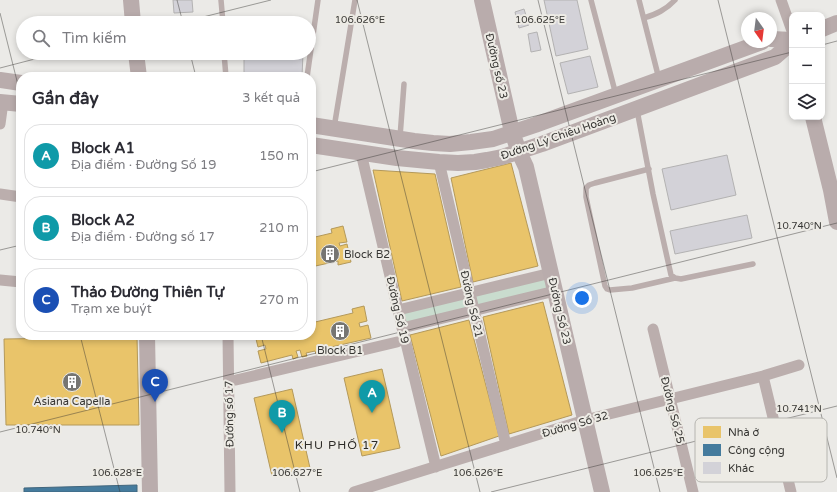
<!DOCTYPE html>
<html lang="vi">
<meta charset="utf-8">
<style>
:root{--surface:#fff;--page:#f7f7f7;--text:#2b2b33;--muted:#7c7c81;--line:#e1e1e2;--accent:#767572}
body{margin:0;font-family:"Varela Round",sans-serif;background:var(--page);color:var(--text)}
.controls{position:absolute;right:12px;top:12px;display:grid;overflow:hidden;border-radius:8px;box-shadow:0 2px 6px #0003}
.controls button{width:36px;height:36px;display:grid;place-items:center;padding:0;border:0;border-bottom:1px solid var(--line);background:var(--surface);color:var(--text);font:20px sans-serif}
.compass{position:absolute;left:741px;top:12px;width:36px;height:36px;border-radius:50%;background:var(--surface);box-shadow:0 2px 6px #0003;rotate:166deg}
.you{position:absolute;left:582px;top:298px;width:14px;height:14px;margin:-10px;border:3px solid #fff;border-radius:50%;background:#1a73e8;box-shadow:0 0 0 6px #1a73e833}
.badge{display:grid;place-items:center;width:26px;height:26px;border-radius:50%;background:var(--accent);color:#fff;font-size:13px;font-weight:700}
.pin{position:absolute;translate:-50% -33px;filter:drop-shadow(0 1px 2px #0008)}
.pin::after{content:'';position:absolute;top:21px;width:14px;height:12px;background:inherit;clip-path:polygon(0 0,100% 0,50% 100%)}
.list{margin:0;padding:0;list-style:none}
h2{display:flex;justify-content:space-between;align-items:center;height:52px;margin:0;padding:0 16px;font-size:17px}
h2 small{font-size:13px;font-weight:400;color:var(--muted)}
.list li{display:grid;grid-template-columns:26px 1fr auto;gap:12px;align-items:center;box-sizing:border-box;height:64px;margin:0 8px 8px;padding:0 8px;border:1px solid var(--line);border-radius:16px}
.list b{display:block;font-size:15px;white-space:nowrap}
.list p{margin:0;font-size:13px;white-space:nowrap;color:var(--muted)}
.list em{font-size:13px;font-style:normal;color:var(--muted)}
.icon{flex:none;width:22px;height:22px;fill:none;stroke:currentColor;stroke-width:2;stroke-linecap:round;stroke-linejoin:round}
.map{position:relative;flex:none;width:837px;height:492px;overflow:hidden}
.search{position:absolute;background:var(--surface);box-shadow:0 2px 6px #0003;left:16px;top:16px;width:300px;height:44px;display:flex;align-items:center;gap:10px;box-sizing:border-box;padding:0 14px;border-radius:22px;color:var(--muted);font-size:15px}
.panel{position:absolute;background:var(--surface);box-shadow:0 2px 6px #0003;left:16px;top:72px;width:300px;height:268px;border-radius:16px}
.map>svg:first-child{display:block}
.green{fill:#c9dcce}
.homes{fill:#e9c46a;stroke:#b4995a}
.public{fill:#457b9d;stroke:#41667d}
.building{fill:#d3d2d8;stroke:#b3b2b2}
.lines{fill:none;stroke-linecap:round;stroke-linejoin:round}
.lane{stroke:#bbaead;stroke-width:5.5}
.street{stroke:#bbaead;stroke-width:11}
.secondary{stroke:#b9acac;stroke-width:16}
.ticks{fill:none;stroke:#373633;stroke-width:1;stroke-opacity:0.45}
.labels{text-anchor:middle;stroke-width:4;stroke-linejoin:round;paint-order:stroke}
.street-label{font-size:11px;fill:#373633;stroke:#edebe5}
.poi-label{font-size:11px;fill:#373633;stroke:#edebe5}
.neighbourhood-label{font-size:12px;letter-spacing:1px;fill:#2c2a26;stroke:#edebe5}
.key{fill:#edebe5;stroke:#b6b5b0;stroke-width:1}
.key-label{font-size:11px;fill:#373633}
.ticks-label{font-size:10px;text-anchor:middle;fill:#373633;stroke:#edebe5;stroke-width:4;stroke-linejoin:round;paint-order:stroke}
</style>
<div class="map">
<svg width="837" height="492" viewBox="0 0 837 492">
<rect width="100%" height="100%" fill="#ebeae7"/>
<path class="green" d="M546,278L548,289L476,306L474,295Z
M466,297L469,308L404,324L402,313Z"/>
<path class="homes" d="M511,163L538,266L473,282L451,178Z
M373,170L435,174L461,287L402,301Z
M343,226L347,242L339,243L340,246L347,244L351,262L338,265V261L311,267V238L332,233L331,229Z
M543,302L572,415L509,434L483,317Z
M364,306L367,321L359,323L360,327L368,325L371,338L331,347L332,350L325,352L324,345L321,346L322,352L316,354L315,351L306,353L307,356L302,357L300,350L296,351L298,357L293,359L292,355L261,363L258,351L266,349L265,345L258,347L255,335H311V323L353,313L352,309Z
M469,320L499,436L441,456L410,335Z
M137,337L139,425H6L4,339Z
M382,369L400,448L362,456L344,378Z
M292,389L310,468L272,476L254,398Z"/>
<path class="public" d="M137,485V492H24V488Z"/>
<path class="building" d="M173,0H192L193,12L174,13Z
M544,0H577L588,49L556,56Z
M524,9L529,25L519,28L515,12Z
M537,32L541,50L531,52L528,34Z
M244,53H303L302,77H244Z
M590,56L598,87L568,94L560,63Z
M727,155L736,195L671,210L662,169Z
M747,215L752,238L675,254L670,231Z"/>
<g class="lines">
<path class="lane" d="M221,0L223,23
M591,0L616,95
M639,0L659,79
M644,18C656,14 666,10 675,0
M224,53L226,77
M307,77L318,0
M637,110L653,194L671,275L675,278L681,279L753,264
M334,128L355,0
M400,137L404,84
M649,169L595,183L589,185L586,188V197L605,286L607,289L610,290L632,288L675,278"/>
<path class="street" d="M781,0L792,31
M0,124L3,102
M361,153L398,310L436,467
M439,162L506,445
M0,194L21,197
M0,280L21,282
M398,310L551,273
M402,328L555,291
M653,329L693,492
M228,335L230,492
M763,376L791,492
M236,380L397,342
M354,492L585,420L763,376L799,365"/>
<path class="secondary" d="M131,0L133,23
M482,0L512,132L519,152L526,167L602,492
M822,29L837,23
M771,39L792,40
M136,53L139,77
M0,80L21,83
M0,102L21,104
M813,117L831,190L837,222
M311,125L414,141L433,143L450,144L471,142L493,139L535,125L762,42
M311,145L397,158L439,162L458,163L475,162L487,160L502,157L542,144L775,57L783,50L792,43
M147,335L150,492"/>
</g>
<path class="ticks" d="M177,0L183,23M357,0L480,492M538,0L660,492M718,0L837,478M0,13L21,97M179,23L271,0M822,45L837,41M190,53L196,77M0,68L58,53M311,172L792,52M0,250L21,245M80,335L120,492M261,335L300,492M0,432L837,223M491,492L837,406"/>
<defs>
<symbol id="building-disc" viewBox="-11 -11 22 22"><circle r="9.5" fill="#767572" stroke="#edebe5"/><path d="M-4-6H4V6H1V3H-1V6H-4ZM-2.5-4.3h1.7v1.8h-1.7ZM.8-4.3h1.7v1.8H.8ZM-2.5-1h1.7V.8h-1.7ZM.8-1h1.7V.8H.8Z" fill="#fff"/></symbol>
</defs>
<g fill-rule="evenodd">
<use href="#building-disc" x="319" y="243" width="22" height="22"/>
<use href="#building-disc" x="329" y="320" width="22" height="22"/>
<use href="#building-disc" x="61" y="371" width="22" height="22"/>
</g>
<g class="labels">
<g class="street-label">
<text transform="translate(497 66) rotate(77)" y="4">Đường số 23</text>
<text transform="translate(558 136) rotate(-19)" y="4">Đường Lý Chiêu Hoàng</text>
<text transform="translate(472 304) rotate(77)" y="4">Đường Số 21</text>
<text transform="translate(398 310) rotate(77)" y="4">Đường Số 19</text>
<text transform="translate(560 311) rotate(77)" y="4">Đường Số 23</text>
<text transform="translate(673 410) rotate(76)" y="4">Đường Số 25</text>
<text transform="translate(229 414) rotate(-91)" y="4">Đường số 17</text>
<text transform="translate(575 424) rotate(-16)" y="4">Đường Số 32</text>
</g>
<g class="poi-label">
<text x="344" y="258" text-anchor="start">Block B2</text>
<text x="340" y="354">Block B1</text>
<text x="72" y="405">Asiana Capella</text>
</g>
<g class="neighbourhood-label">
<text x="337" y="449">KHU PHỐ 17</text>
</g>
</g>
<rect x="695" y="418" width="132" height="64" rx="6" class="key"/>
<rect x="703" y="426" width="18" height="12" fill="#e9c46a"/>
<rect x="703" y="444" width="18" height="12" fill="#457b9d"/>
<rect x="703" y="462" width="18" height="12" fill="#d3d2d8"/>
<g class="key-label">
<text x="728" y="436">Nhà ở</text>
<text x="728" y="454">Công cộng</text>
<text x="728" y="472">Khác</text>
</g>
<g class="ticks-label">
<text x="360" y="23">106.626°E</text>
<text x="540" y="23">106.625°E</text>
<text x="799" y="229">10.740°N</text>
<text x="799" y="412">10.741°N</text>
<text x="38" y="433">10.740°N</text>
<text x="117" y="476">106.628°E</text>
<text x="297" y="476">106.627°E</text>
<text x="478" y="476">106.626°E</text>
<text x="658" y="476">106.625°E</text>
</g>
</svg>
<div class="controls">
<button>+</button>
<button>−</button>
<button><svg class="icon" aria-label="layers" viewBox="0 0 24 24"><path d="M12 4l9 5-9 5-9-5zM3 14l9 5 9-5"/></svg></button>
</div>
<svg class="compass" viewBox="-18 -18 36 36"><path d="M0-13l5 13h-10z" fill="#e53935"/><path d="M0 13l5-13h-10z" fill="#7c7c81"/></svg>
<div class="you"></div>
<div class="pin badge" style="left:372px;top:413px;background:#0f9aa8">A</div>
<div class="pin badge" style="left:282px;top:433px;background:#0f9aa8">B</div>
<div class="pin badge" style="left:155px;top:402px;background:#1a4fb4">C</div>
<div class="search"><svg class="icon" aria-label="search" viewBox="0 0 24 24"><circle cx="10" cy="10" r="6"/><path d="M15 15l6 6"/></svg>Tìm kiếm</div>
<section class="panel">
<h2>Gần đây<small>3 kết quả</small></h2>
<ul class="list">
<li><span class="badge" style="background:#0f9aa8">A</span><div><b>Block A1</b><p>Địa điểm · Đường Số 19</p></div><em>150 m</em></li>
<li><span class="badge" style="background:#0f9aa8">B</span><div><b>Block A2</b><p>Địa điểm · Đường số 17</p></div><em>210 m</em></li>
<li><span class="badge" style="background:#1a4fb4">C</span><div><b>Thảo Đường Thiên Tự</b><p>Trạm xe buýt</p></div><em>270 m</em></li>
</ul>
</section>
</div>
